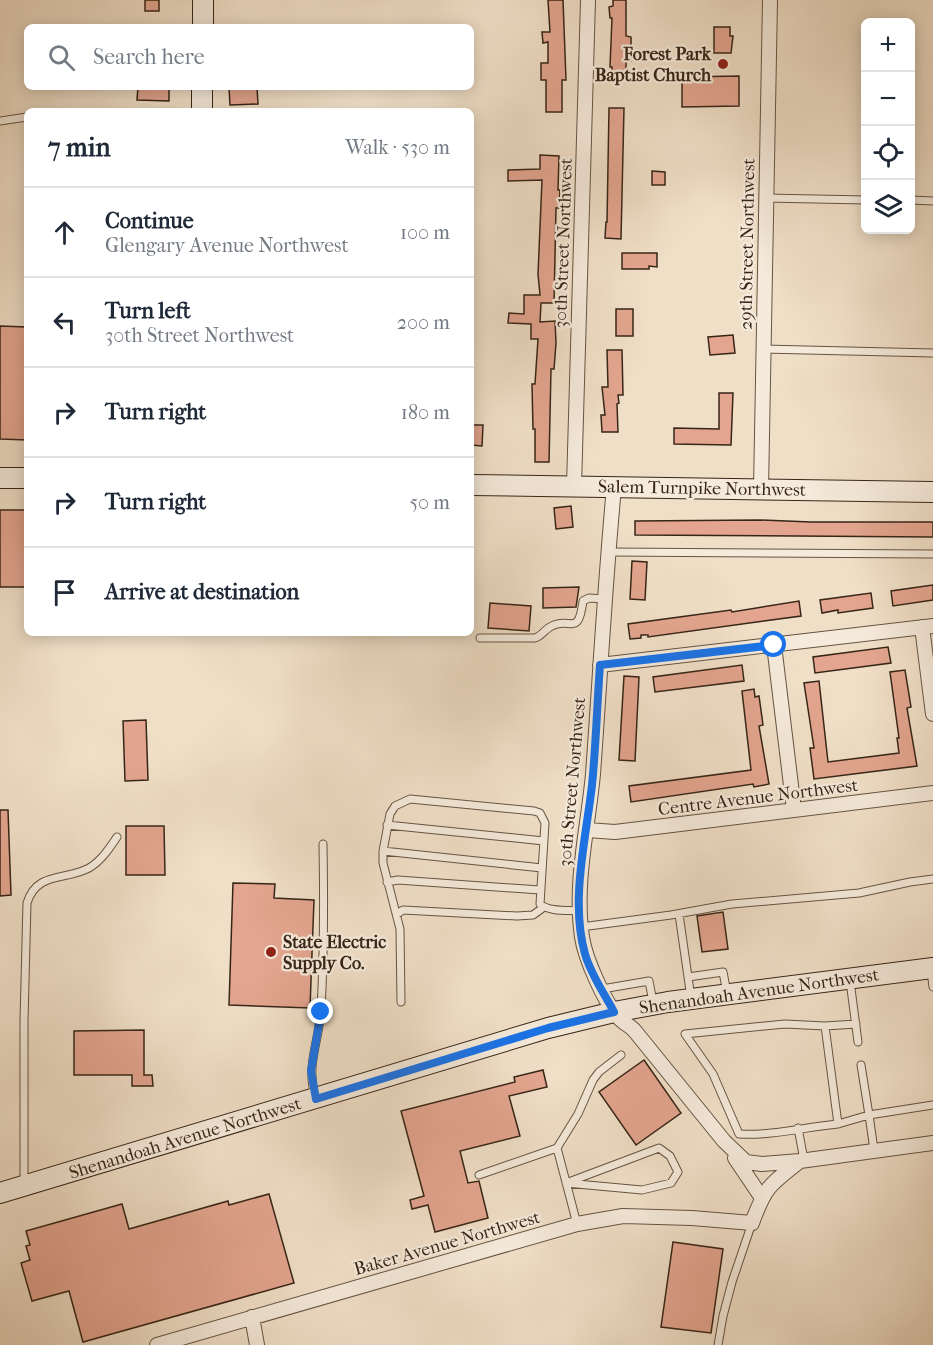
<!DOCTYPE html>
<meta charset="utf-8">
<style>
:root{--surface:#fff;--page:#f2f2f3;--text:#1f2937;--muted:#747a83;--line:#e0e1e3}
body{margin:0;font-family:"IM FELL French Canon",serif;background:var(--page);color:var(--text)}
.controls{position:absolute;right:18px;top:18px;display:grid;overflow:hidden;border-radius:9px;box-shadow:0 3px 15px #0003}
.controls button{width:54px;height:54px;display:grid;place-items:center;padding:0;border:0;border-bottom:2px solid var(--line);background:var(--surface);color:var(--text);font:30px sans-serif}
.stop{position:absolute;width:18px;height:18px;margin:-14px;border:4px solid #1a73e8;border-radius:50%;background:#fff}
.stop.end{background:#1a73e8;border-color:#fff;box-shadow:0 2px 6px #0008}
.list{margin:0;padding:0;list-style:none}
h2{display:flex;justify-content:space-between;align-items:center;height:78px;margin:0;padding:0 24px;font-size:26px}
h2 small{font-size:20px;font-weight:400;color:var(--muted)}
.list li{display:grid;grid-template-columns:39px 1fr auto;gap:18px;align-items:center;box-sizing:border-box;height:90px;padding:0 24px;border-top:2px solid var(--line)}
.list b{display:block;font-size:22px;white-space:nowrap}
.list p{margin:0;font-size:20px;white-space:nowrap;color:var(--muted)}
.list em{font-size:20px;font-style:normal;color:var(--muted)}
.icon{flex:none;width:33px;height:33px;fill:none;stroke:currentColor;stroke-width:2;stroke-linecap:round;stroke-linejoin:round}
.map{position:relative;flex:none;width:933px;height:1345px;overflow:hidden}
.search{position:absolute;background:var(--surface);box-shadow:0 3px 15px #0003;left:24px;top:24px;width:450px;height:66px;display:flex;align-items:center;gap:15px;box-sizing:border-box;padding:0 21px;border-radius:9px;color:var(--muted);font-size:22px}
.panel{position:absolute;background:var(--surface);box-shadow:0 3px 15px #0003;left:24px;top:108px;width:450px;height:528px;border-radius:9px}
.map>svg:first-child{display:block}
.building{fill:#e3a58f;stroke:#372517;stroke-width:1.5}
.lines{fill:none;stroke-linecap:round;stroke-linejoin:round}
.lane-casing{stroke:#655443;stroke-width:9}
.street-casing{stroke:#655443;stroke-width:16}
.secondary-casing{stroke:#372517;stroke-width:22}
.lane{stroke:#f5eadb;stroke-width:7}
.street{stroke:#f5eadb;stroke-width:14}
.secondary{stroke:#f5eadb;stroke-width:20}
.route{stroke:#1a73e8;stroke-width:8}
.poi-dot{fill:#8f2418;stroke:#f5eadb;stroke-width:2}
.labels{text-anchor:middle;stroke-width:4.5;stroke-linejoin:round;paint-order:stroke}
.poi-label{font-size:18px;font-weight:bold;fill:#372517;stroke:#f5eadb;text-anchor:end}
.street-label{font-size:18px;fill:#372517;stroke:#f5eadb}
</style>
<div class="map">
<svg width="933" height="1345" viewBox="0 0 933 1345">
<rect width="100%" height="100%" fill="#f0dfc7"/>
<filter id="stains"><feTurbulence type="fractalNoise" baseFrequency=".00333" numOctaves="4"/><feColorMatrix values="0 0 0 0 .2 0 0 0 0 .09 0 0 0 0 .02 0 0 0 .5 -.17"/></filter>
<radialGradient id="worn" r=".72"><stop offset=".6" stop-color="#630" stop-opacity="0"/><stop offset="1" stop-color="#630" stop-opacity=".3"/></radialGradient>
<path class="building" d="M145,0H159V11H145Z
M548,0H563L566,80H562V112H546V80H541V63H548V42L543,43L542,32H550Z
M613,0H626V36L631,37V61H626V73H612V67H610L612,18H610L609,7L613,6Z
M714,27H730V36H733L731,53H714Z
M739,76V106L682,107V77Z
M138,87H169V101L137,100Z
M229,87H257L258,104L230,105Z
M609,108H624L621,239L605,238L606,222H607Z
M540,155L559,156L558,190H560L559,208H556L554,303H541L540,322L555,321L556,343L554,369H551L549,462H535V429H533L532,384H535L538,339H531V324L508,323L509,313L524,314V295H540L538,274L542,180L508,181V170L540,169Z
M652,171L665,172V185H652Z
M622,253H657V267L649,266V269H622Z
M616,309H633V336H616Z
M0,326L27,327V440L0,439Z
M733,335L735,353L710,355L708,337Z
M607,350H622L623,395H618L619,403L617,404L618,432H602L601,415H605L602,387H608Z
M719,393H733L731,445L674,444V428L719,429Z
M471,425H483L482,446L471,445Z
M571,506L573,527L556,529L554,508Z
M0,510H27V587H0Z
M760,520L811,522H933V537L635,535V521Z
M632,561L647,562L645,600L630,599Z
M933,585V600L893,606L891,591Z
M579,587L576,607L543,608V588Z
M871,593L873,608L838,613V610L822,613L820,600Z
M799,601L801,616L648,637V635H641V638L630,639L628,624L731,610L732,612Z
M490,603L531,606L529,631L488,628Z
M888,647L891,663L815,673L813,657Z
M742,665L744,681L655,692L653,677Z
M905,670L911,707L907,708L917,766L814,779L810,748H814L804,683L819,681L828,762L899,753L897,738H899L890,672Z
M624,676L639,677L635,761L619,760Z
M754,689L755,697L759,696L763,725L759,726L769,784L754,787L753,784L631,802L629,786L751,770L742,691Z
M146,720L148,780L125,781L123,721Z
M0,810H8L11,895L0,896Z
M126,826H164L165,875H126Z
M233,883L275,884L274,898L314,900L310,1008L229,1005Z
M723,912L728,949L702,952L697,916Z
M144,1030V1075H152L153,1086H132V1075H74V1031Z
M644,1060L681,1113L636,1145L599,1092Z
M543,1070L547,1087L509,1096L520,1136L460,1151L468,1183L479,1181L488,1218L435,1232L428,1205L412,1209L410,1200L424,1196L401,1111L515,1082L514,1077Z
M269,1194L294,1283L83,1342L69,1291L32,1301L21,1263L30,1260L26,1246L30,1245L26,1231L122,1204L129,1229L228,1201L229,1205Z
M673,1242L723,1249L711,1333L661,1327Z"/>
<g class="lines">
<defs>
<path id="lane" d="M0,121L27,117
M765,198L866,200
M910,200L933,201
M763,349L933,353
M608,552L933,554
M480,638H535C542,636 544,630 550,627C570,615 578,639 583,601L589,598L604,599
M387,825L544,841
M383,851L542,868
M387,882L398,880L540,890
M397,914L403,910L517,916L533,915L544,907
M679,914L688,977L723,972L727,993
M581,927L671,915L732,904L859,893L910,882L933,879
M931,971L933,987
M688,977L691,998
M850,981L858,1042
M602,989L649,981L653,1002
M401,1002L400,929L383,863V851L390,814L395,806L410,799L534,811L540,813L545,823L540,904C549,912 568,910 580,911
M825,1026L856,1024
M315,1096C306,1065 319,1041 321,1010C324,954 324,899 323,844
M838,1124C805,1127 772,1136 739,1134L713,1074L685,1034L785,1024L825,1026L838,1124L869,1115L861,1065
M798,1128L804,1160
M557,1148L577,1224
M659,1148L670,1156L678,1172L671,1183L642,1190L566,1183Z
M874,1150L869,1115L933,1105
M479,1175L557,1148L578,1114L593,1080L599,1072L621,1055
M24,1183V1021L27,903C37,871 65,881 89,868C101,861 109,849 117,837
M718,1345L723,1316L732,1282L752,1223"/>
<path id="street" d="M574,486L588,0
M614,487C605,583 600,678 593,774C588,828 574,883 582,937C585,958 605,1004 620,1019C624,1023 630,1026 634,1030L724,1141L746,1162L762,1164L800,1161L933,1143
M761,489L770,0
M922,627L933,714
M774,645L794,810
M600,665L933,626
M587,830L615,832L933,793
M735,1158L762,1198
M252,1317L257,1345
M157,1345L577,1224L623,1216L692,1218L752,1223C765,1187 770,1184 800,1161"/>
<path id="secondary" d="M203,0V27
M202,111V87
M0,478H27
M471,485L933,492
M0,1193L548,1028L614,1012L668,1002L933,968"/>
</defs>
<use href="#lane" class="lane-casing"/>
<use href="#street" class="street-casing"/>
<use href="#secondary" class="secondary-casing"/>
<use href="#lane" class="lane"/>
<use href="#street" class="street"/>
<use href="#secondary" class="secondary"/>
</g>
<g class="lines">
<path class="route" d="M321,1012L311,1071L316,1099L548,1028L614,1012C604,993 591,975 585,954C570,901 586,839 592,785C596,745 597,705 600,665L774,645"/>
</g>
<g class="poi-dot">
<circle cx="723" cy="64" r="6"/>
<circle cx="271" cy="952" r="6"/>
</g>
<g class="labels">
<g class="poi-label">
<text x="711" y="60">Forest Park<tspan x="711" dy="21">Baptist Church</tspan></text>
<text x="283" y="948" text-anchor="start">State Electric<tspan x="283" dy="21">Supply Co.</tspan></text>
</g>
<g class="street-label">
<text transform="translate(563 243) rotate(-88)" y="6">30th Street Northwest</text>
<text transform="translate(747 244) rotate(-89)" y="6">29th Street Northwest</text>
<text transform="translate(702 488) rotate(1)" y="6">Salem Turnpike Northwest</text>
<text transform="translate(572 782) rotate(-85)" y="6">30th Street Northwest</text>
<text transform="translate(758 797) rotate(-7)" y="6">Centre Avenue Northwest</text>
<text transform="translate(759 991) rotate(-8)" y="6">Shenandoah Avenue Northwest</text>
<text transform="translate(185 1138) rotate(-17)" y="6">Shenandoah Avenue Northwest</text>
<text transform="translate(447 1243) rotate(-16)" y="6">Baker Avenue Northwest</text>
</g>
</g>
<rect width="100%" height="100%" filter="url(#stains)"/>
<rect width="100%" height="100%" fill="url(#worn)"/>
</svg>
<div class="controls">
<button>+</button>
<button>−</button>
<button><svg class="icon" aria-label="locate" viewBox="0 0 24 24"><circle cx="12" cy="12" r="6"/><path d="M12 2v4M12 18v4M2 12h4M18 12h4"/></svg></button>
<button><svg class="icon" aria-label="layers" viewBox="0 0 24 24"><path d="M12 4l9 5-9 5-9-5zM3 14l9 5 9-5"/></svg></button>
</div>
<div class="stop" style="left:774px;top:645px"></div>
<div class="stop end" style="left:321px;top:1012px"></div>
<div class="search"><svg class="icon" aria-label="search" viewBox="0 0 24 24"><circle cx="10" cy="10" r="6"/><path d="M15 15l6 6"/></svg>Search here</div>
<section class="panel">
<h2>7 min<small>Walk · 530 m</small></h2>
<ul class="list">
<li><svg class="icon" aria-label="ahead" viewBox="0 0 24 24"><path d="M12 20V5M6 11l6-6 6 6"/></svg><div><b>Continue</b><p>Glengary Avenue Northwest</p></div><em>100 m</em></li>
<li><svg class="icon" aria-label="left" viewBox="0 0 24 24"><path d="M17 20v-9H6M10 6l-5 5 5 5"/></svg><div><b>Turn left</b><p>30th Street Northwest</p></div><em>200 m</em></li>
<li><svg class="icon" aria-label="right" viewBox="0 0 24 24"><path d="M7 20v-9h11M14 6l5 5-5 5"/></svg><div><b>Turn right</b></div><em>180 m</em></li>
<li><svg class="icon" aria-label="right" viewBox="0 0 24 24"><path d="M7 20v-9h11M14 6l5 5-5 5"/></svg><div><b>Turn right</b></div><em>50 m</em></li>
<li><svg class="icon" aria-label="arrive" viewBox="0 0 24 24"><path d="M6 21V4h12l-3 4 3 4H6"/></svg><div><b>Arrive at destination</b></div></li>
</ul>
</section>
</div>
